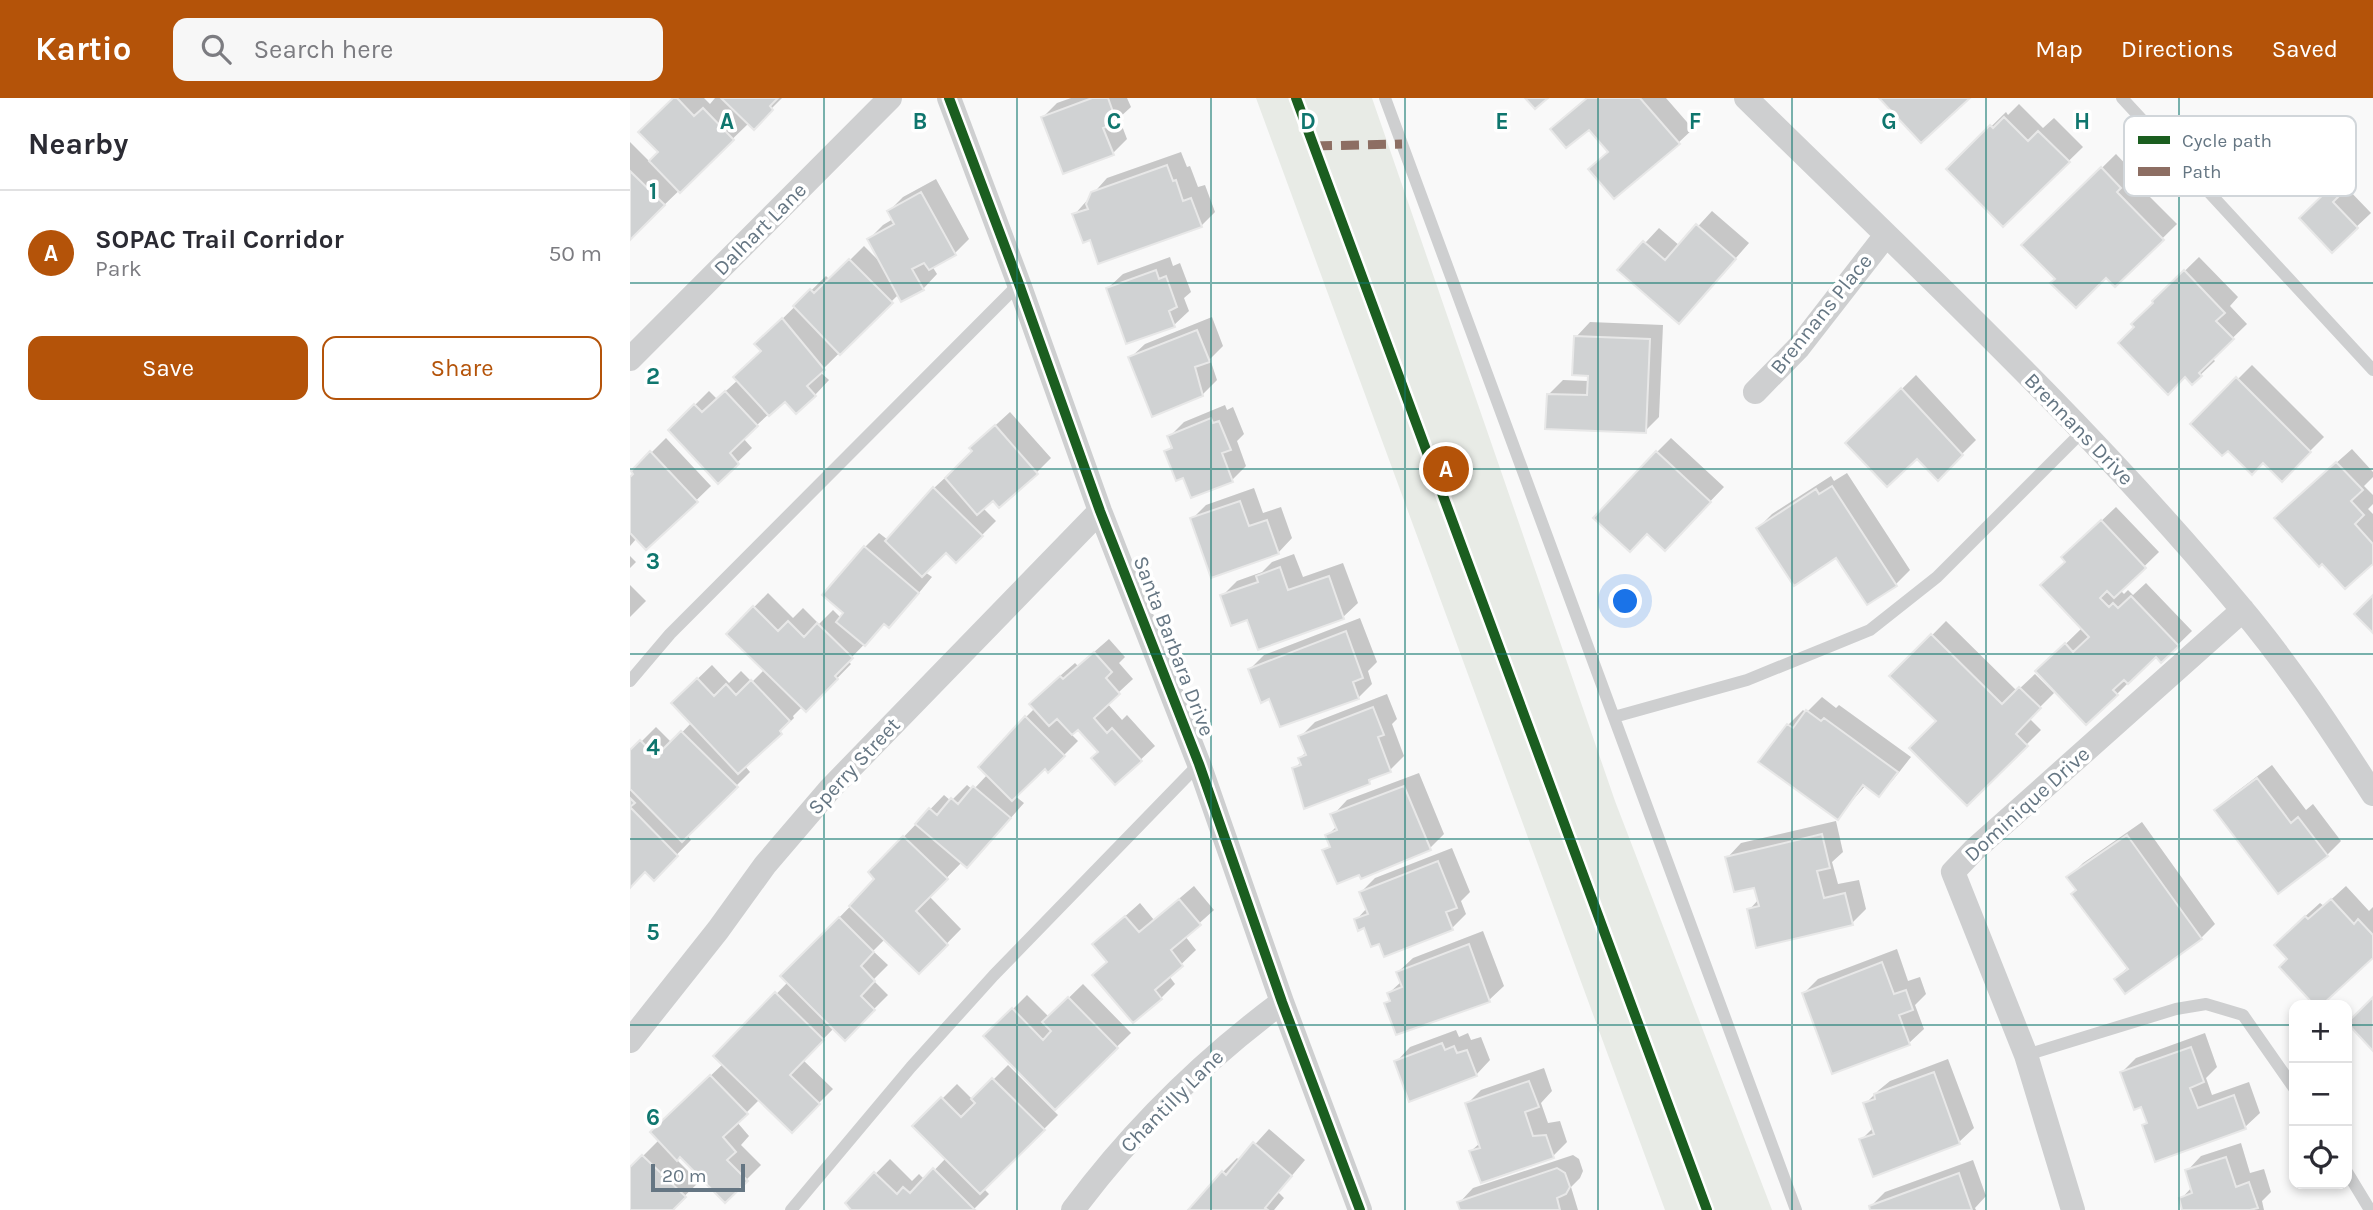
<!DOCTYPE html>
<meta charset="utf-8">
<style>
:root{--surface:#fff;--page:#f7f7f7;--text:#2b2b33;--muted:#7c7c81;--line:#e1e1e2;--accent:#b45309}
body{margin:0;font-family:Karla,sans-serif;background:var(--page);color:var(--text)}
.controls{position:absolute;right:21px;bottom:21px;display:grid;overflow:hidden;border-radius:14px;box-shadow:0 4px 10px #0003}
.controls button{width:63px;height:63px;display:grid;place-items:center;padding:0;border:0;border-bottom:2px solid var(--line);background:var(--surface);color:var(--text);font:35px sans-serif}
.scale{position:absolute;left:21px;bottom:18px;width:94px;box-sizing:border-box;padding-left:7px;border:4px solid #657683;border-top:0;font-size:19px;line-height:24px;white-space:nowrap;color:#657683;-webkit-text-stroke:5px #fff;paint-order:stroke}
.you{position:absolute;left:996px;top:504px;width:24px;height:24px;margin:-18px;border:5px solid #fff;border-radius:50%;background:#1a73e8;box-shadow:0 0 0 10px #1a73e833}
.badge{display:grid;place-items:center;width:46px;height:46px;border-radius:50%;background:var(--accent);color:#fff;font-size:23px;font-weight:700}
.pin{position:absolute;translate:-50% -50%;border:4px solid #fff;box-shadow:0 2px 7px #0006}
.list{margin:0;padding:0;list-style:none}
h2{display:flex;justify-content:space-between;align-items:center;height:91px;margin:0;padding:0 28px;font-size:30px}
h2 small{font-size:23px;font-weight:400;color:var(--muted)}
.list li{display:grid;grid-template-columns:46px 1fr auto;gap:21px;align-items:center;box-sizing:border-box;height:126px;padding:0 28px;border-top:2px solid var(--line)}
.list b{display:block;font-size:26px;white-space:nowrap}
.list p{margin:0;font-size:23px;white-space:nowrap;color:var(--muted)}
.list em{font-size:23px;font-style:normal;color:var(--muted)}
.actions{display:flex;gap:14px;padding:21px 28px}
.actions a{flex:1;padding:16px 0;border:2px solid var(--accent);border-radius:14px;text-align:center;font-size:24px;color:var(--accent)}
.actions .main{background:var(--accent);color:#fff}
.icon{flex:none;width:38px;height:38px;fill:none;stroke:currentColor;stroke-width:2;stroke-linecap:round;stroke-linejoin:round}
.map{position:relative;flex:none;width:1743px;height:1112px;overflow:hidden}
header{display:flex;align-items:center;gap:42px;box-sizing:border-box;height:98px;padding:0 35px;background:var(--accent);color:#fff}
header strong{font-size:33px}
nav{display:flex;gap:38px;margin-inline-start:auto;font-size:24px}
.search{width:490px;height:63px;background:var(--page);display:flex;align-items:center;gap:18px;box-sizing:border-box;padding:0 24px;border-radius:14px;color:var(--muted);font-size:26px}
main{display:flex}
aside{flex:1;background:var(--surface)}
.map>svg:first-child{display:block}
.green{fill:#e8ebe6}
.shadow{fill:#0003}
.building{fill:#d0d2d3;stroke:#e8e8e8;stroke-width:2}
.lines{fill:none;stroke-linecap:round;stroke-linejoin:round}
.service{stroke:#cecfd0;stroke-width:12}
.minor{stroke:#cecfd0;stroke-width:24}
.quiet{stroke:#8d6e63;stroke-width:9;stroke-dasharray:18 9;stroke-linecap:butt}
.cycleway-casing{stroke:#fff;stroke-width:15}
.cycleway{stroke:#1b5e20;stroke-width:10}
.grid{fill:none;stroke:#0f766e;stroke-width:2;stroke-opacity:0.55}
.labels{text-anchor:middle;stroke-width:7;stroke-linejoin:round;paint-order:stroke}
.street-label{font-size:21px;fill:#657683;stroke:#fff}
.key{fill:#fff;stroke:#d1d6da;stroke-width:2}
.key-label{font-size:19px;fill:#657683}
.grid-label{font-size:23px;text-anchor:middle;font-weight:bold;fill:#0f766e;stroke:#fff;stroke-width:7;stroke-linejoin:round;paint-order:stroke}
</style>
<header>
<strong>Kartio</strong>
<div class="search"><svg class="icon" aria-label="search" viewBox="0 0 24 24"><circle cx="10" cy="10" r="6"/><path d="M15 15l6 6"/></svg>Search here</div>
<nav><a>Map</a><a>Directions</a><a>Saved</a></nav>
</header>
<main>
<aside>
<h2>Nearby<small></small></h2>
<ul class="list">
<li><span class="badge">A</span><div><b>SOPAC Trail Corridor</b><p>Park</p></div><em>50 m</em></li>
</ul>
<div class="actions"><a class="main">Save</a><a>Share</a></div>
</aside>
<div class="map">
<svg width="1743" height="1112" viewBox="0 0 1743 1112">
<rect width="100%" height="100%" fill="#f9f9f9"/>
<path class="green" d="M626,0H742L985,703L1142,1112H1035Z"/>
<path class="shadow" d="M45,0H74L80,6L85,0H152L123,29L119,25L0,140V44L20,64L30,54Z
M441,0H497L501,9L489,20L497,41L483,55L413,19L427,5Z
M956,0H1036L1063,31L1048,45L961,71L979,53L959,29L922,31Z
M1389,6L1413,30L1424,20L1453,49L1373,127L1318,71L1376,14L1378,17Z
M551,54L557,69L560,68L568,89L575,87L585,114L571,128L461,140L444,117L477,80Z
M1486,56L1504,75L1500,79L1547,126L1485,187L1476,178L1427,180L1394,147Z
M1717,76L1723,82L1716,89L1741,115L1702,152L1685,106Z
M306,81L339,141L325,155L302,168L307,176L293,191L269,196L190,274L199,282L185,297L155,301L113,340L122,350L88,383L40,332L79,293L87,301L108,282L133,252L141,232L196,178L200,182L234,148L250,164L239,141L253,127L263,121L259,113L273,99Z
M1082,113L1119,145L1063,209L990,172L1029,130L1050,148Z
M540,159L543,168L550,165L561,194L554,200L559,213L544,227L497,244L478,190L493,176Z
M1569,159L1608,199L1600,208L1617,226L1582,260L1585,263L1563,284L1524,203Z
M582,219L593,248L580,261L587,282L572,297L500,260L515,246Z
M960,224L1033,227L1029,319L1015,333L918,297L933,282L959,283V276L946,239Z
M1622,267L1694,339L1652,381L1633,363L1598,350L1563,326Z
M1286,277L1346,342L1308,380L1287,358L1217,345Z
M595,307L597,312L603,309L614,336L607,343L616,368L602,382L554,378L536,354L543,347L540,338L554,324Z
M380,314L421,360L407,374L363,401L353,410L366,423L326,463L316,453L295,474L302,479L273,514L255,525L218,563L221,566L191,597L173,608L163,618L164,620L115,668L120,674L57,737L61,742L24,780L15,772L0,787V693L2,691L0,689V655L26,629L42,645L62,624L58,590L82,567L99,585L111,573L122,584L135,571L98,536L138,495L163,520L173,510L189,526L203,512L211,520L216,514L235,449L249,435L258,442L304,390L344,353L356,336Z
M36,340L81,388L17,450L7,440L0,448V380L5,375L3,373Z
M1041,340L1094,389L1049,436L1027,354Z
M1722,351L1743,374V379L1734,388L1743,397V406L1738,411L1743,416V463L1660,406Z
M1217,375L1280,472L1266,486L1206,458L1128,430L1142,416L1201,378L1204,383Z
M624,390L633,415L651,409L662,440L648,455L562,421L576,407Z
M1486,409L1529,454L1490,492L1494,496L1498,492L1503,497L1516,485L1562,533L1531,563L1526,557L1487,596L1408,573L1452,530L1437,463L1448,445Z
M664,456L673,479L713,465L728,505L713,519L618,520L592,498L607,483L632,474L642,464Z
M0,458L6,464L0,470Z
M0,487L16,503L0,519Z
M730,520L747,564L738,573L742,586L728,600L620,571L634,557Z
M1316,523L1387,593L1405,576L1424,595L1399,620L1411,632L1337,706L1308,623L1262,578Z
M479,541L495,559L489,565L503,581L477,605L492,622L497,617L525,648L486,685L470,654L448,629L441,636L448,643L419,672L415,668L385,698L394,705L351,754L332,764L299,798L331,831L289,874L255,841L243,853L258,867L243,882L258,897L215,940L204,930L173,962L203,991L162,1032L130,1001L107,1024L119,1038L111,1047L131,1067L95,1103L50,1057L46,1061L69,1084L42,1110L44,1112H0V1071L29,1042L36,1020L94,965L86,958L158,884L152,878L247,781L240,774L314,697L321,703L337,687L343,692L358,676L396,619L405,610L415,591L445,565L448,568Z
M757,596L767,621L762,626L774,658L760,672L744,678L739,684L664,671L671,664L670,660L677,653L671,638L685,624Z
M1192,599L1206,610L1209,607L1281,659L1263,682L1249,696L1236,687L1207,720L1131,664L1158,627L1173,612L1176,615Z
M1642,667L1676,712L1683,706L1711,743L1697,757L1587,712L1601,698Z
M789,675L814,736L800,750L695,753L701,747L697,738L707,728L703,717L717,702Z
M1206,723L1213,754L1202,764L1208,786L1229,782L1236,811L1222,825L1119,812L1129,801L1125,788L1097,760L1111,745Z
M1512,724L1585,826L1571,840L1486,881L1498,869L1439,779L1453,765Z
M822,750L840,794L831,803L836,816L822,830L750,844L726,822L737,810L731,794L745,780Z
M564,788L584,812L555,838L566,852L539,878L545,886L531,900L478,863L464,846L510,805L524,822Z
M1716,788L1739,813L1743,809V858L1690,907H1687L1651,869L1659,861L1660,832L1690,805L1694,808Z
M853,833L874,888L859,902L756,906L761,901L759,895L772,883L768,874L783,860Z
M1267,851L1278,883L1290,879L1296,896L1285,907L1294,931L1279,945L1203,974L1174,895L1188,881Z
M453,886L501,935L425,1009L356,938L397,897L419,919Z
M826,932L829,939L838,935L841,942L851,939L860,962L846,977L766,964L780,949Z
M1575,935L1587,969L1576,980L1582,997L1619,984L1630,1015L1615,1029L1514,1027L1518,1023L1512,1007L1492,974L1506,960Z
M1318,961L1344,1030L1329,1044L1231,1042L1243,1030L1235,1006L1249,992L1260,983Z
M378,967L428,1017L354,1091L359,1096L343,1112H224L217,1105L260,1061L282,1083L289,1076L295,1082L316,1060L285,1028L327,986L343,1002Z
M914,970L922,993L911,1005L918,1025L930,1023L937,1044L923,1058L841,1053L850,1045L837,1006L851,992Z
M639,1031L675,1062L648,1094L654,1100L644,1112H561L593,1074L607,1060L610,1063Z
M1611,1045L1620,1075L1634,1071L1641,1094L1632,1103L1634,1112H1554L1551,1101L1562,1089L1557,1073L1571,1058Z
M943,1057L949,1061L953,1073L950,1080L941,1089L948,1112H831L829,1105L843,1090Z
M1343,1062L1356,1098L1345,1110L1346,1112H1242L1241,1108L1255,1094Z"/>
<path class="building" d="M43,0H47L64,18L73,10L104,42L50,95L19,63L28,54L8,34Z
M91,0H148L140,8L143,12L124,32Z
M462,0H478L487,25L473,30L484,57L433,76L411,19Z
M895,0H918L905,11Z
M957,0H1010L1050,46L984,101L958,71L978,54L959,32L936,50L920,31Z
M1249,0H1340L1291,45Z
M1374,19L1398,43L1408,33L1440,64L1373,129L1316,71L1360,27L1363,30Z
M537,67L543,83L546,82L553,103L561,100L572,129L468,166L460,142L453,145L442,116L458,111L456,106L461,94Z
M1471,69L1491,90L1487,94L1534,142L1485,189L1476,180L1446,210L1420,185L1425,181L1391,147Z
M0,73L35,107L0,142Z
M1702,88L1710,97L1703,104L1728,130L1702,155L1669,120Z
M291,94L326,157L299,172L294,165L282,171L294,192L271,204L237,141L264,126L257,113Z
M1066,126L1106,161L1049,226L987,172L1013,143L1035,162Z
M219,161L263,205L210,257L163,208L180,191L184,195Z
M526,172L529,181L536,178L547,209L539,213L545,229L496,246L476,190Z
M1554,172L1595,215L1586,223L1604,241L1569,275L1572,278L1562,287L1555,279L1538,297L1488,245L1504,229L1501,226L1523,205L1522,203Z
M152,220L195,272L177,288L186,298L166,316L155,304L139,318L103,279L131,253L124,246Z
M567,232L580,264L565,269L573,298L522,319L498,259Z
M944,238L1020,241L1016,335L915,331L917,296L957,297L958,278L942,277Z
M1606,279L1681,354L1652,384L1633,365L1622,377L1598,353L1592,358L1560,326Z
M1271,290L1333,357L1308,383L1287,361L1257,389L1215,345Z
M95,293L128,328L100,355L109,366L88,386L38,332L64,306L72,314Z
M581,320L583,325L589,323L601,352L592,355L603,384L561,400L553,380L546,383L534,353L542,350L537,338Z
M365,327L408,376L369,410L363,403L347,417L315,380L342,353L339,350Z
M20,353L68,404L16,452L0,435V379L3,376L1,373Z
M1026,353L1081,404L1035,453L1017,436L1000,454L963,420Z
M1706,364L1733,392L1721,403L1734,417L1725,426L1743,446V466L1715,491L1692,466L1689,469L1644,420Z
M1202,388L1267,488L1237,507L1206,460L1164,488L1126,430L1186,391L1189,396Z
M303,389L353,438L326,465L316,455L292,479L255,443Z
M610,403L619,428L637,422L649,456L581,480L560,420Z
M1471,422L1516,470L1484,500L1477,493L1470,500L1479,509L1483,505L1488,510L1501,498L1549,548L1531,565L1526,559L1498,586L1494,582L1483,592L1488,597L1456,627L1405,573L1435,545L1443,554L1459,539L1410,487L1435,464L1431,459Z
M234,448L289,495L259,530L254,526L235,548L206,524L213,515L192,497Z
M650,469L658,492L699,478L714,521L628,552L617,522L601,528L590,497L628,484L626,478Z
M1743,497V535L1724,516Z
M123,508L148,533L158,523L174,539L187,525L223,560L205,578L208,581L176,614L96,536Z
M716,533L733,580L723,584L729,601L650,629L639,601L631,605L618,571Z
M1301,536L1372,606L1389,589L1411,610L1386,636L1398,648L1337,708L1279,650L1306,623L1259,578Z
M464,554L482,574L476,580L490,596L464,620L477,635L482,630L512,663L485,687L461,660L468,654L448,632L442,637L427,621L419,628L399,606L430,578L433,581Z
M67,580L84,598L96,586L106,597L121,582L160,623L150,633L152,636L108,676L41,605Z
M743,609L754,637L748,639L761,674L739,682L740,686L674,711L662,670L671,667L668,660L676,657L668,638Z
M1176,612L1191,623L1194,620L1268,674L1249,699L1233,687L1208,722L1128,664L1157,626L1163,630Z
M395,618L435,658L418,675L415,671L382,703L348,669Z
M51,633L108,689L52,744L0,691V652L10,642L26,658Z
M1627,680L1661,725L1668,719L1698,758L1648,796L1584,712Z
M343,688L381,720L337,770L285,726L299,710L307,717L321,700L328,706Z
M774,688L801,752L731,781L729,777L707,786L692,752L700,749L695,737L707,732L700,716Z
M0,700L5,705L0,709L48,758L24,783L15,774L0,790Z
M1192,736L1200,770L1187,773L1194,800L1215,795L1223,827L1126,850L1117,811L1129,808L1124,790L1104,794L1095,759Z
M1497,737L1572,841L1495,896L1484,881L1498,871L1441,796L1446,792L1436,779Z
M273,738L318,781L286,813L318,847L289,876L219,808L244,781L238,774Z
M808,763L827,810L816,814L823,832L754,859L749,846L741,849L734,830L728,833L724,821L738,816L729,794Z
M549,801L571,827L541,852L553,868L525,892L532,901L503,925L462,877L477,864L462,846L495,818L509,834Z
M1701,801L1724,826L1728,821L1743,837V860L1692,907H1684L1649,869L1657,861L1644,847L1675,818L1678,821Z
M209,819L244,854L231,868L245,883L231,898L245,912L215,943L150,878Z
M839,846L860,904L766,937L754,905L760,903L757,895L772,889L766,874Z
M1252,864L1264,896L1276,892L1283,912L1269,917L1280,947L1202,976L1172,895Z
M145,894L194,942L160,977L190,1006L162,1035L83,958Z
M438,899L488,950L425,1012L353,938L382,910L413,942L421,933L412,924Z
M1743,899V953L1717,925Z
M812,945L815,952L824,948L827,955L837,952L847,978L779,1004L764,963Z
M1561,949L1574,984L1560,990L1568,1010L1604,997L1616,1031L1525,1064L1512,1027L1517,1025L1511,1009L1504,1012L1490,974Z
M1304,974L1330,1046L1243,1079L1229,1041L1244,1036L1233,1005L1245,1001L1244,996Z
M80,977L118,1016L93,1039L106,1054L97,1062L118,1083L95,1105L50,1059L47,1063L20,1034Z
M362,980L415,1032L350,1096L282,1028L311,999L331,1019L345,1005L341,1001Z
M899,983L909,1009L895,1014L903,1038L916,1037L924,1060L851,1085L839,1053L850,1050L835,1005Z
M623,1044L662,1078L635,1110L638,1112H558L592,1073L596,1077Z
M12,1057L56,1099L43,1112H0V1069Z
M1596,1059L1606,1089L1619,1084L1628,1110L1620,1112H1552L1549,1100L1562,1095L1555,1072Z
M303,1070L345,1112H221L215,1105L244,1074L267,1096L273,1089L280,1095Z
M927,1070L935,1075L940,1089L936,1096L927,1100L930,1112H830L827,1104Z
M1329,1075L1342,1112H1240L1239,1108Z"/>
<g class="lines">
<path class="service" d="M755,0L1166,1112
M1492,0L1743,272
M0,583L40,536L389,186
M984,619L1117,582L1240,532L1307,479L1454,332
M1396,957L1546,911L1576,906L1613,917L1664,990
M1717,1074L1740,1112
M161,1112L281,969L364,877L569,666"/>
<path class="minor" d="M319,0L389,186L470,413L569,666L652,904L730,1112
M1116,0C1285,166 1459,327 1611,510C1659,567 1703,634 1743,696
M0,261L260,0
M1125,294L1169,249L1256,137
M0,943L88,832L135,767L200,691L470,413
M443,1112C501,1034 574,962 652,904
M1443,1112L1396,957L1323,774L1344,752L1613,512"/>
<path class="quiet" d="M684,48L772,46"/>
<defs>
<path id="cycleway" d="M319,0L389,186L470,413L569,666L652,904L730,1112
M666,0L1077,1112"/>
</defs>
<use href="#cycleway" class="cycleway-casing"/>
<use href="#cycleway" class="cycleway"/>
</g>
<path class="grid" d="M194,0V1112M387,0V1112M581,0V1112M775,0V1112M968,0V1112M1162,0V1112M1356,0V1112M1549,0V1112M0,185H1743M0,371H1743M0,556H1743M0,741H1743M0,927H1664M1717,927H1743"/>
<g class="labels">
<g class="street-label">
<text transform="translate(130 131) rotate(-45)" y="7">Dalhart Lane</text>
<text transform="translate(1191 216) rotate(-51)" y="7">Brennans Place</text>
<text transform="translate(1449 331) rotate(46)" y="7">Brennans Drive</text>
<text transform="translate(544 548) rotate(69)" y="7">Santa Barbara Drive</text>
<text transform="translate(224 668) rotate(-47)" y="7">Sperry Street</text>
<text transform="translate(1397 706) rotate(-42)" y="7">Dominique Drive</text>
<text transform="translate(542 1003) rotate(-45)" y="7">Chantilly Lane</text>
</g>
</g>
<rect x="1494" y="18" width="232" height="80" rx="10" class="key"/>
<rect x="1508" y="38" width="32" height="8" fill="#1b5e20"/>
<rect x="1508" y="69" width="32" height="9" fill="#8d6e63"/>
<g class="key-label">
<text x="1552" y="49">Cycle path</text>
<text x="1552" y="80">Path</text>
</g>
<g class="grid-label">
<text x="97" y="31">A</text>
<text x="290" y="31">B</text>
<text x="484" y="31">C</text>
<text x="678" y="31">D</text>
<text x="872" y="31">E</text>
<text x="1065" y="31">F</text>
<text x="1259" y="31">G</text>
<text x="1452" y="31">H</text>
<text x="23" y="101">1</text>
<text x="23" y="286">2</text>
<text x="23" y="471">3</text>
<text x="23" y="657">4</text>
<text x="23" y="842">5</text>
<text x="23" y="1027">6</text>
</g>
</svg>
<div class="controls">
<button>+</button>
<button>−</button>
<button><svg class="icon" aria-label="locate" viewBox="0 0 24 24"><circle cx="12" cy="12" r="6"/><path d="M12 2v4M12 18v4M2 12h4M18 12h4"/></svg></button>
</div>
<div class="scale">20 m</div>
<div class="you"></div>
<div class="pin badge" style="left:816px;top:371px">A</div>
</div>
</main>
